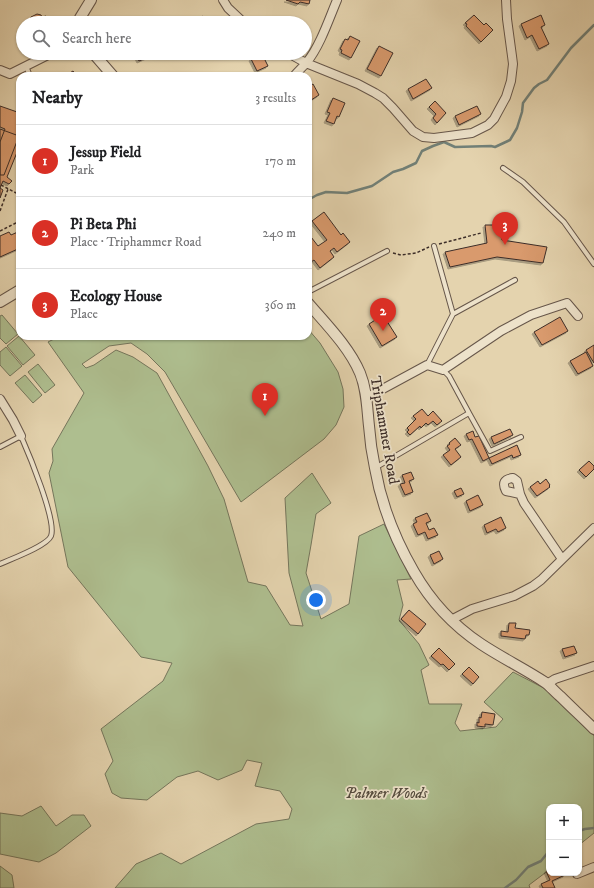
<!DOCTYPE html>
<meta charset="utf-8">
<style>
:root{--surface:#fff;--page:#f6f6f6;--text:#202124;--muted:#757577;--line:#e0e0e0;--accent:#d93025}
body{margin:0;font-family:"IM FELL DW Pica",serif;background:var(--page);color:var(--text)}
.controls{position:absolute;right:12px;bottom:12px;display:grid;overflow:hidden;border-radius:8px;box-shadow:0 1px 3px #0004}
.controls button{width:36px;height:36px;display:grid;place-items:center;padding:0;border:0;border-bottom:1px solid var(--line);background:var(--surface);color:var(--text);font:20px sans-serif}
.you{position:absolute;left:316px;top:600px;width:14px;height:14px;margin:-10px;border:3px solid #fff;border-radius:50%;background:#1a73e8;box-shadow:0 0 0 6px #1a73e833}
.badge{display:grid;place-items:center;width:26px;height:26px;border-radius:50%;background:var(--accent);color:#fff;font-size:13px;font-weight:700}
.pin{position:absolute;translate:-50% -33px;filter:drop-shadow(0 1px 2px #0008)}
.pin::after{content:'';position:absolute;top:21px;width:14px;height:12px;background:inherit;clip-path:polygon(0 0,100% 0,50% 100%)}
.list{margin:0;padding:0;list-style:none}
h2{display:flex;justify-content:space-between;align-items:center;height:52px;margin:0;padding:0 16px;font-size:17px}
h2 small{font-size:13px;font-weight:400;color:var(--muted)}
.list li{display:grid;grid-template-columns:26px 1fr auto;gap:12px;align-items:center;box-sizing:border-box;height:72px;padding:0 16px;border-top:1px solid var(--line)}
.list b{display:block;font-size:15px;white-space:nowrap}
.list p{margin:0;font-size:13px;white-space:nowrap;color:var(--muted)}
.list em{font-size:13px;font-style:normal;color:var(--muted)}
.icon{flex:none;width:22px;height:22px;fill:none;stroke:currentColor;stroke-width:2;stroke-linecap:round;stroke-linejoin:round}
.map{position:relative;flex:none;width:594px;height:888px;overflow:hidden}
.search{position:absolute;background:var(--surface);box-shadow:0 1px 3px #0004;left:16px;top:16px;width:296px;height:44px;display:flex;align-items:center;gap:10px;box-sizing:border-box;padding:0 14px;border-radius:22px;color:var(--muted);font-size:15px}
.panel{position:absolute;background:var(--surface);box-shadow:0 1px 3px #0004;left:16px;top:72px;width:296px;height:268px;border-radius:12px}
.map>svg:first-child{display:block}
.green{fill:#aebe8f;stroke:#75765c}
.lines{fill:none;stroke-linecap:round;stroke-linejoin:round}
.stream{stroke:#718078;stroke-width:2.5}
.building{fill:#d99a6d;stroke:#3c2d28;filter:url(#shadow)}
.service-casing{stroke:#66564a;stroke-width:6}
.minor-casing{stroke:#66564a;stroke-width:10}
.tertiary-casing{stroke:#66564a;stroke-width:12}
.path{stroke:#3c2d28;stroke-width:1.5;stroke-dasharray:3 2;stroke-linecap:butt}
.service{stroke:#ede2ca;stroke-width:4}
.minor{stroke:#ede2ca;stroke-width:8}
.tertiary{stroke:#ede2ca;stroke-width:10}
.labels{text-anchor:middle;stroke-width:3.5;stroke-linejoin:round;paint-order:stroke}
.street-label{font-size:15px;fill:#3c2d28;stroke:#ede2ca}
.park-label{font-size:15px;font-style:italic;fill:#534a3d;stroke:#ede2ca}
</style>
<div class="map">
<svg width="594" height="888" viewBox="0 0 594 888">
<defs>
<filter id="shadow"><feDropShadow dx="-2" dy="2" stdDeviation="0" flood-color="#0004"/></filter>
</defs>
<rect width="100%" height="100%" fill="#e4d3ae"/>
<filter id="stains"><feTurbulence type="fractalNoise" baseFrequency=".005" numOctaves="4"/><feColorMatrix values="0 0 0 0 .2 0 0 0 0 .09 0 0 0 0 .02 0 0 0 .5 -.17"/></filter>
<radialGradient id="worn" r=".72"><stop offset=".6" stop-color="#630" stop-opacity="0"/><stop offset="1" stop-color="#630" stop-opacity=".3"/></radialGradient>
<path class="green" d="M2,315L18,334L6,344L0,338V316Z
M308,329L320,343L338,372L343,389L344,407L336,425L324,439L241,502L165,372L147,354L131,343L109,346L82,364L86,368L94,365L116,350L133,357L157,373L208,466L224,499L248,582L266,586L290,625L303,626L289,573L285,498L312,473L331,503L316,514L311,545L306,573L321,619L349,604L359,536L384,524L411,579L397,580L403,605L399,620L419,644L429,665L421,670L429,704H462L455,723L460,731L496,727L503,719L484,702L513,672L561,697L594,736V833L579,845V807H549V870L529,885L530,888H115L136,864L161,853L181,864L256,824L289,819L292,809L280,791L255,786L262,763L247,760L242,770L218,780L198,771L177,777L147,800L121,798L112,793L105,774L113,761L101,729L163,681L172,663L141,657L68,567L49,473L53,461L52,449L84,393L48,342L56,338L55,336H308Z
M19,336L35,355L23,365L7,346Z
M6,347L22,366L10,376L0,365V352Z
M38,364L55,385L45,393L28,372Z
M25,375L42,395L33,403L15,383Z
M41,806L56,826L72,815H84L91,826L56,853L39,862L0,854V813L22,816Z
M0,866L12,875L14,888H0Z"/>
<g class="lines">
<path class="stream" d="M308,200L317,195L326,192L347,193L372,186L393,172L403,169L416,163L422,151L433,146L444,142L455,147L491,146L495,147L510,140L517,128L522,112L523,103L534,88L539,84L547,80L571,48L594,25
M579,831L585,829L594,828
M505,888L516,880L528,867L541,861L549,851"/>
</g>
<path class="building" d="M286,0H310L309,4L300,2L298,4Z
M37,14L41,15L42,17L46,16L50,23H29L31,22L30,19L31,17Z
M474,15L484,25L486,23L493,30L481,42L466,26L467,24L465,23Z
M541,15L545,25L541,27L549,44L539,49L532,35L527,38L521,24Z
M203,16L206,20L210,17L215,23H198L196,21Z
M350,36L360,41L351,58L341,53L342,50L340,49L345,39L348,40Z
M379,46L393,53L381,76L367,69Z
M135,53H147L148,57L139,61Z
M262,54L268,66L257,71L251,59Z
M73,71L77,76H65Z
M426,79L432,88L413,99L408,89Z
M313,84L319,95L308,102V87Z
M333,98L345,103L339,117L337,116L334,124L326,121L330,113L327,112Z
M435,101L446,113L437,123L433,118L436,114L429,107Z
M0,106L20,113V145L7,177L12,181L9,184L3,181L0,188L3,190L0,198V142L5,129L0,127Z
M477,106L481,114L459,125L455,116Z
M0,129L19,136L4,175H0Z
M324,212L341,235L343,233L350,242L337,252L334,248L330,251L334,257L320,268L314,260L311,262L308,257V233L318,246L327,240L312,221Z
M485,225H501L502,240L547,247L543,263L497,257L450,267L445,252L487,243Z
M20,231V248L0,257V236L9,232L11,235Z
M383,315L397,337L382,346L369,324Z
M560,317L568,331L542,345L534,332Z
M594,345V363L586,350Z
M586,352L593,366L578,374L570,361Z
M422,409L428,416L433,411L442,421L437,425L433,421L428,425L426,423L421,428L420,426L410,435L407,432L409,430L407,428L416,419L413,416Z
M510,429L513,435L494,444L491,437Z
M473,431L475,437L479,436L489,458L483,461L472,439L469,440L466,434Z
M455,438L461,445L455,449L461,457L451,465L443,455L450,450L447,446L450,444L449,443Z
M517,445L521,455L513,458L512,455L492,464L489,458Z
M589,461L594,466V469L586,477L579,470Z
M411,472L414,479L409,481L413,492L405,495L400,484L405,483L402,475Z
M546,479L550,485L549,486L550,487L537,496L530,487L538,481L540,484Z
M461,488L464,494L457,497L454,491Z
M478,495L483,505L470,511L466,501Z
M427,513L431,521L426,523L429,530L434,528L438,535L428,539L425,532L418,535L413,524L417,522L415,518Z
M501,517L506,528L498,532L496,529L487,533L484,525Z
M439,551L443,559L434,564L430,555Z
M409,610L426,624L418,634L401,619Z
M509,623H516L515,628L530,630L529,635H526L525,639L501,636V631L508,632Z
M574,646L577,653L565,657L562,649Z
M439,648L455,664L449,670L443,664L441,665L431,656Z
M469,667L479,677L473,684L462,674Z
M482,712L495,714L493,725L485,724V727L477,726V722L479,723V717L481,718Z
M549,870V873H565V875L552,881L555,888H543L541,884L550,880L546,871Z"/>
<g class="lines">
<defs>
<path id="service" d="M26,66L30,76
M503,168L523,182L564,222L594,264
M434,246L453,314
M308,292L387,251
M427,365L453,314L515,280
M469,413L490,451L521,437
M0,447L21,436C28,452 57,521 51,536C47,546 11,559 0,564
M375,468L469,413L449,376L443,370"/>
<path id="minor" d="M223,0L228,8L244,23
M288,53L306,63L358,84L375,93L383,98L393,108L413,131L423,137L434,138L472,133L488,125L494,119L506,97L511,81L513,64L512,56L507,19L506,0
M0,70L10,74L52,53
M294,76C298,71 303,67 307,62C320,46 329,19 337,0
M366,398L427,365L443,370L501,331L531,315L567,303L578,316
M0,399L13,420L21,436
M513,478L517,481L520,494L506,491C502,483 504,479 513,478Z
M520,494L524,503L562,559
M451,620L472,609L514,596L533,586L541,580L594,528
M547,684L555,679L594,666
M577,874L594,867"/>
<path id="tertiary" d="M79,23L80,18L91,0
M93,53L113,76
M0,302L20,290
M308,303C326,324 349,347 360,373C367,390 367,408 369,426C370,440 372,454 375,468C381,503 396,541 414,572C430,600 454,626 481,644C502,658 525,669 546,683C551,687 556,693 561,697C572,708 583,718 594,729"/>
</defs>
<use href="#service" class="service-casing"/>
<use href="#minor" class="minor-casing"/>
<use href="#tertiary" class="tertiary-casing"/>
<path class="path" d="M1,185L20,195
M0,211L8,189
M0,231L20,221
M439,244L481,233
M393,253L401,255L416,253L429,247"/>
<use href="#service" class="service"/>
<use href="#minor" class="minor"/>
<use href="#tertiary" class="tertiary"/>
</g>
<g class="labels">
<g class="street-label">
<text transform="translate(385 430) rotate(80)" y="5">Triphammer Road</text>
</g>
<g class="park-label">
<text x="386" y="798">Palmer Woods</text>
</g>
</g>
<rect width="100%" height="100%" filter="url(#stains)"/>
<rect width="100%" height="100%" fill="url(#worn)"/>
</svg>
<div class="controls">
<button>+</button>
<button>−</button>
</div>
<div class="you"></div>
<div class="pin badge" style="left:265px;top:416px">1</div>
<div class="pin badge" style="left:383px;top:331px">2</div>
<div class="pin badge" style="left:505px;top:245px">3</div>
<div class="search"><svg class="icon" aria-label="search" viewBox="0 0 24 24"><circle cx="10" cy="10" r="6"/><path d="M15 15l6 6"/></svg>Search here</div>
<section class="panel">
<h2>Nearby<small>3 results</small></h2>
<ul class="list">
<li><span class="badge">1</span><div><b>Jessup Field</b><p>Park</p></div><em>170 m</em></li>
<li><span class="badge">2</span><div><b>Pi Beta Phi</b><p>Place · Triphammer Road</p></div><em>240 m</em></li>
<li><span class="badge">3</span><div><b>Ecology House</b><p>Place</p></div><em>360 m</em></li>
</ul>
</section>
</div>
